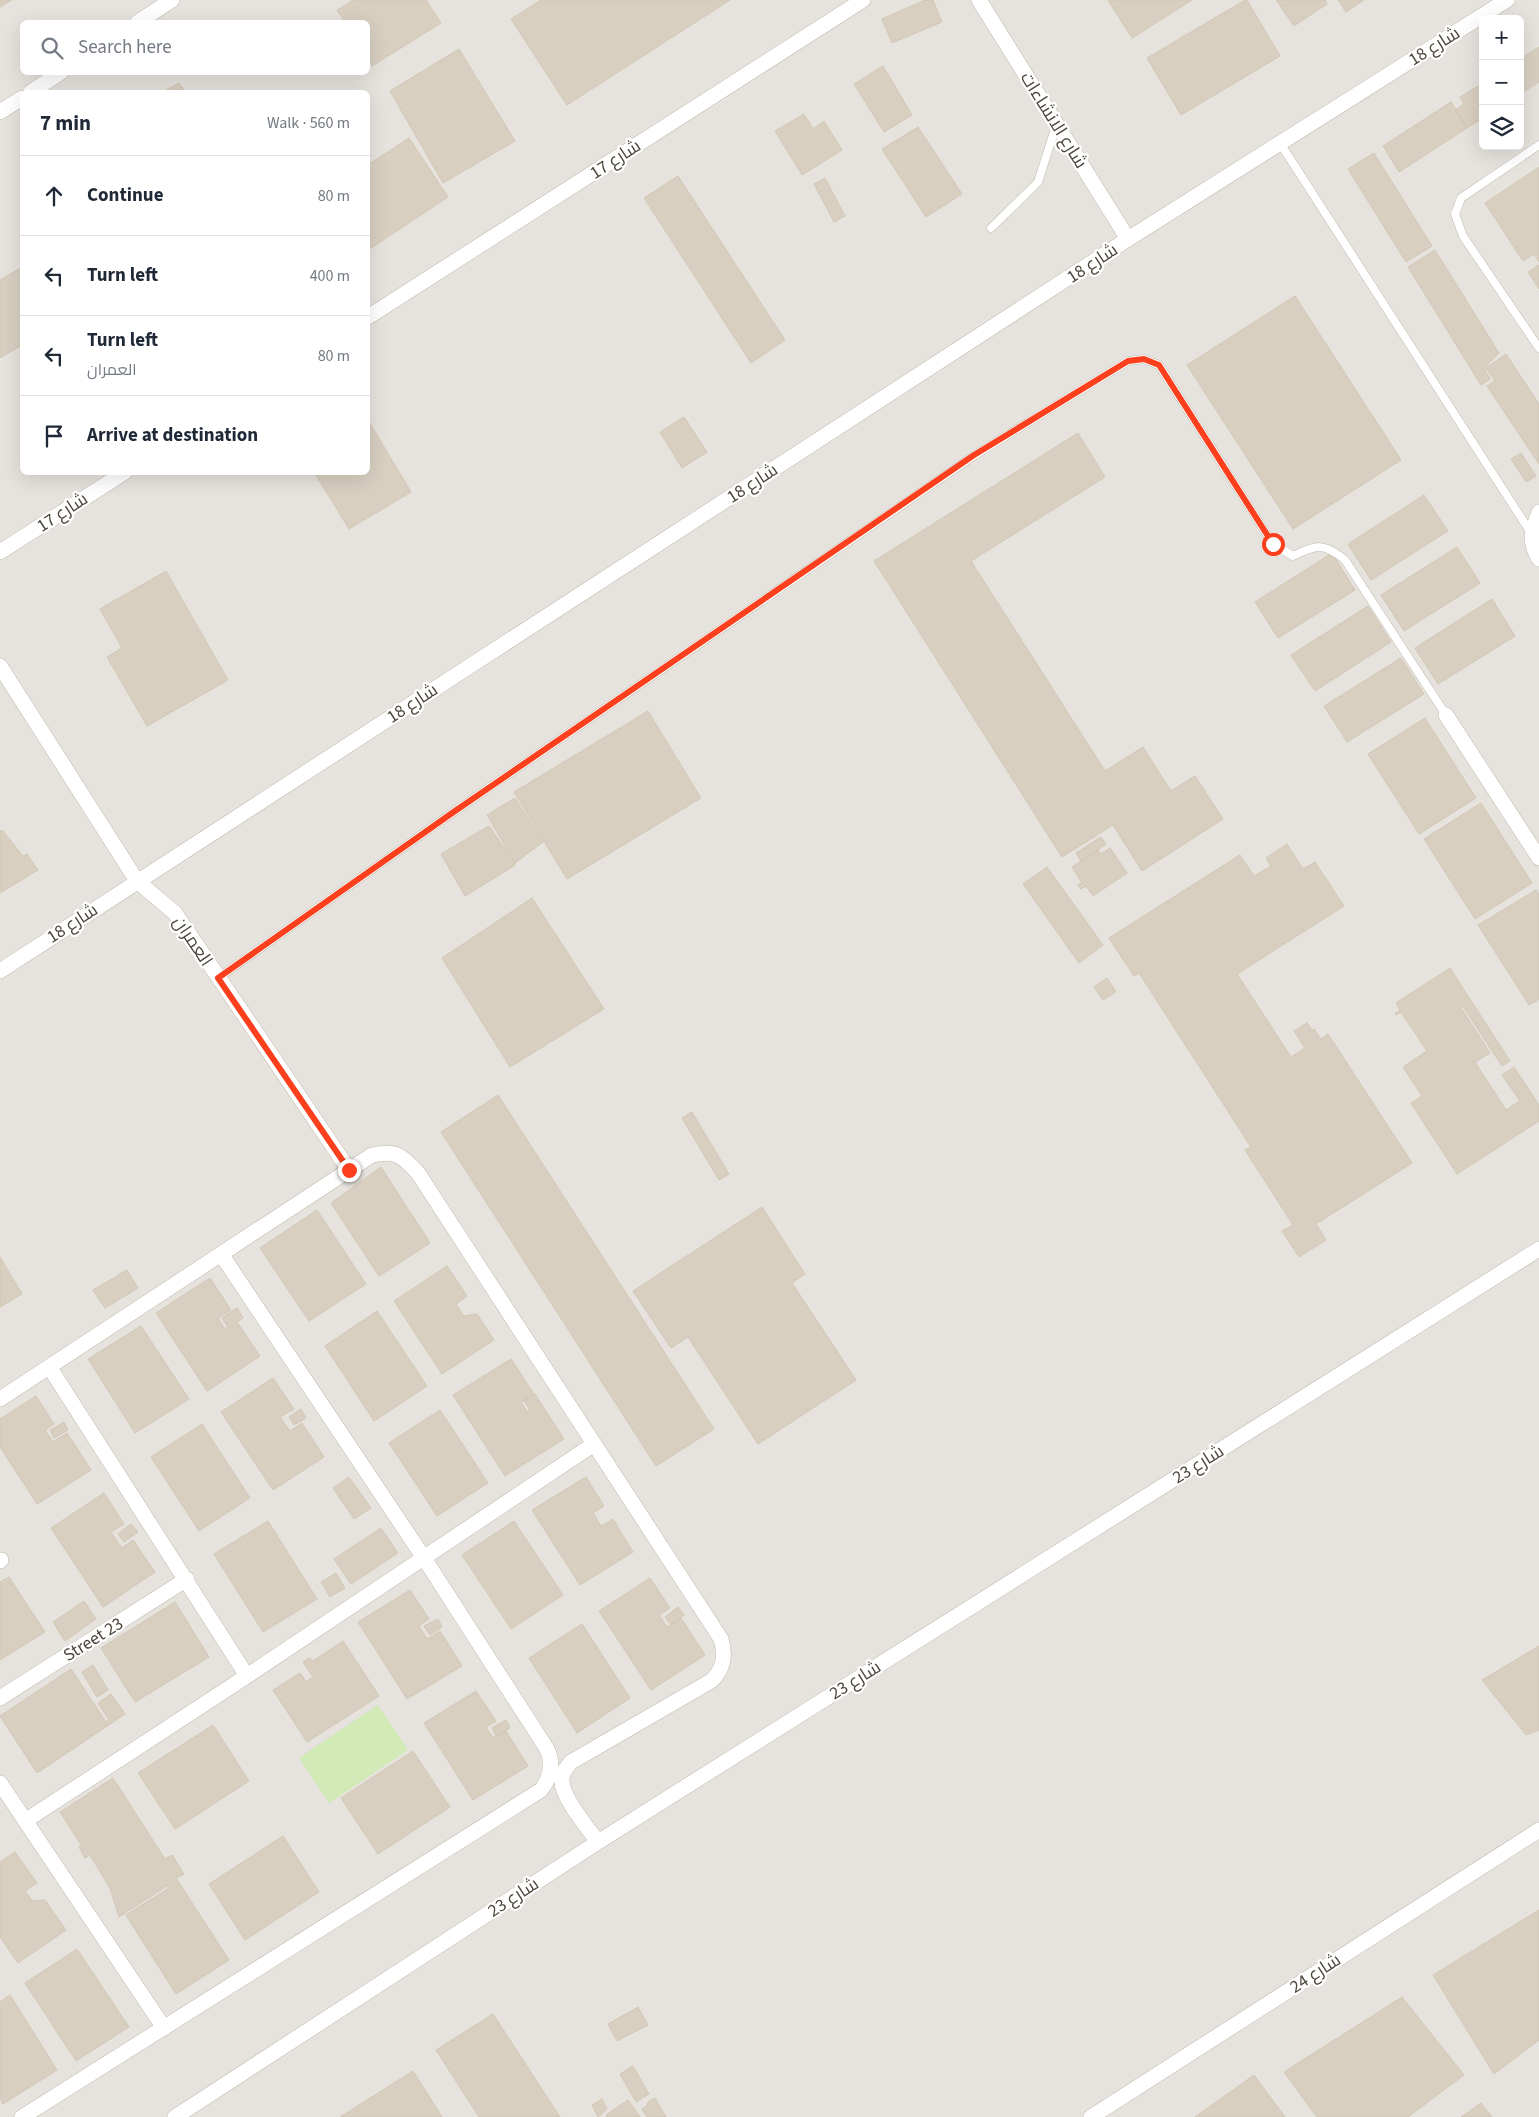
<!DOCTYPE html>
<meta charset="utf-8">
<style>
:root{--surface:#fff;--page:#f2f2f3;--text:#1f2937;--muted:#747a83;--line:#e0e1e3}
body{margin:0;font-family:"Source Sans 3",Cairo,sans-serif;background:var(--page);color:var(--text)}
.controls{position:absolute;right:15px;top:15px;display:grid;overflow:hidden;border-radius:8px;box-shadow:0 5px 20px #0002}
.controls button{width:45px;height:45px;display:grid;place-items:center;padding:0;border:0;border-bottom:1px solid var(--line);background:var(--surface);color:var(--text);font:25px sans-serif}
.stop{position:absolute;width:15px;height:15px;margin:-11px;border:4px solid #fc3f1d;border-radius:50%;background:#fff}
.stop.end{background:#fc3f1d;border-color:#fff;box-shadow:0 1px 5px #0008}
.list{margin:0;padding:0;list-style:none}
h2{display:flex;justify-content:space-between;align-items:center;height:65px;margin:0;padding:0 20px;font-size:21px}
h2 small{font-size:16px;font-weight:400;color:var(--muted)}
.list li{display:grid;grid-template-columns:32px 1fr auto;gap:15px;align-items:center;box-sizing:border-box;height:80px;padding:0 20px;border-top:1px solid var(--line)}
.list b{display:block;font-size:19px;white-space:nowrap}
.list p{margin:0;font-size:16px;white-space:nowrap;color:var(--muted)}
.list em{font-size:16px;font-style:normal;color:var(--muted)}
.icon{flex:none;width:28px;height:28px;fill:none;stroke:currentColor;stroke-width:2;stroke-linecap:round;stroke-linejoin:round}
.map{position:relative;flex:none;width:1539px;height:2117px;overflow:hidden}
.search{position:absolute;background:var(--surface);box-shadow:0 5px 20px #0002;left:20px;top:20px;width:350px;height:55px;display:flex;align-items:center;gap:12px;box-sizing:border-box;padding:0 18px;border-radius:8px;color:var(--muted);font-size:19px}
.panel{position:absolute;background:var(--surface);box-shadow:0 5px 20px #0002;left:20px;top:90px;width:350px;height:385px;border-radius:8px}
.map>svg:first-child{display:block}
.industrial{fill:#e6e2dd;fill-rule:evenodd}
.green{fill:#d2eab5}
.building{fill:#d8cfc1;stroke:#d3c7b4}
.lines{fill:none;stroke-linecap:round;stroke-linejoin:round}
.lane-casing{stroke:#c2bbae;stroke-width:9}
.street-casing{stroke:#c2bbae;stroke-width:16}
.lane{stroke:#fff;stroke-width:8}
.street{stroke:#fff;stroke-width:15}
.route{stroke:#fc3f1d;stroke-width:6}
.labels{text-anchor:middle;stroke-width:4.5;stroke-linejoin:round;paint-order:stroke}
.street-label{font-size:18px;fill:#4b4439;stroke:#fff}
</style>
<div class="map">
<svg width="1539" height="2117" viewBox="0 0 1539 2117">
<rect width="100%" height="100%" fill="#f6f3ec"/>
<path class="industrial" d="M0,0H1539V2117H0ZM1483,19H1520V146H1483ZM22,22H368V72H22ZM22,92H368V472H22Z"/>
<path class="green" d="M378,1705L408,1750L329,1803L299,1758Z"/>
<path class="building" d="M0,0H12L0,7Z
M353,0H426L441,23L372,66L368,59V22H345L337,10Z
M541,0H730L567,105L511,19Z
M925,0H933L942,22L892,43L882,19Z
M1108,0H1192L1132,38Z
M1245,0H1247L1280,56L1181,115L1147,58Z
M1276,0H1325L1327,4L1294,26Z
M1338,0H1364L1346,12Z
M1539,47V82L1520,94V59Z
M459,49L515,141L443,183L390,91Z
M883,66L912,115L884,132L854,84Z
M179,83L185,92H163Z
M1483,83V118L1467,128L1455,110L1464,104L1460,97Z
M1451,102L1467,128L1399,172L1383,146Z
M804,114L813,129L824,121L842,150L802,175L775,131Z
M918,127L962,194L926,217L882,149Z
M409,138L448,197L368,250V165Z
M1374,153L1432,246L1406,262L1348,169Z
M1539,167V262L1534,254L1523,261L1485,203Z
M678,176L785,340L751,363L644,198Z
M825,178L845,216L834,222L814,184Z
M1435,250L1499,353L1484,368L1490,379L1481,385L1408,267Z
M1539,265V289L1528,272Z
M22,267V345L0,358V280Z
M1295,296L1401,460L1293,529L1187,365Z
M1506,354L1539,404V464L1487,386L1495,381L1486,368Z
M684,417L707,452L682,468L660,432Z
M368,420L411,492L349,529L314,472H368Z
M1078,433L1105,477L971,561L1105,771L1143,747L1171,791L1195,776L1223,819L1142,871L1113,825L1062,857L874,561Z
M1521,453L1536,476L1526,482L1511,459Z
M1424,495L1448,531L1371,580L1348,544Z
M1457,547L1480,583L1404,631L1381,595Z
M1332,553L1355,590L1278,638L1255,602Z
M166,571L228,680L147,726L107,657L122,648L100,609Z
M1492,599L1515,636L1438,684L1415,648Z
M1368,606L1391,642L1315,691L1291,655Z
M1401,658L1424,694L1347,742L1324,706Z
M648,711L701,798L567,879L514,792Z
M1425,718L1476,798L1419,834L1368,754Z
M515,798L543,842L515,863L487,815Z
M1481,803L1532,883L1475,919L1424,839Z
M489,826L515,863L514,866L465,896L441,854Z
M2,830L23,856L27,854L38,870L0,893V831Z
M1101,837L1106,844L1081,861L1076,853Z
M1287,844L1303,869L1315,862L1344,906L1237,974L1291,1057L1305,1048L1294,1031L1307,1023L1312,1030L1314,1029L1321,1039L1328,1034L1412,1163L1316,1224L1326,1240L1299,1257L1282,1231L1293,1225L1245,1150L1251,1147L1139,973L1134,976L1109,938L1240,855L1254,876L1271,866L1266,858Z
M1110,848L1127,873L1093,896L1086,886L1081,889L1078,885L1082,883L1072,867L1098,850L1101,854Z
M1047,867L1103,945L1079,963L1023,884Z
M1536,890L1539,894V999L1529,1005L1478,925Z
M532,898L604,1009L510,1067L442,958Z
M1450,968L1510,1061L1502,1066L1462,1005L1460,1006L1490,1053L1475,1062L1506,1110L1520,1101L1502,1075L1514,1067L1539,1105V1121L1457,1174L1411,1103L1422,1096L1403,1067L1427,1051L1401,1012L1396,1015L1395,1014L1400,1010L1396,1003Z
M1107,978L1116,992L1103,1000L1094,987Z
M498,1095L714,1429L656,1466L441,1132Z
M692,1112L729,1174L719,1180L682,1118Z
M381,1167L430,1243L379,1276L331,1203Z
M762,1207L805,1274L792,1283L856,1380L758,1444L688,1337L671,1348L633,1291Z
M317,1210L366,1284L309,1321L260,1248Z
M0,1257L22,1294L0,1307Z
M447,1266L467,1296L456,1304L464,1316L477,1314L494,1340L442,1374L394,1301Z
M127,1270L138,1288L105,1308L93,1290Z
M210,1278L231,1310L218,1318L225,1329L228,1327L222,1318L237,1308L243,1318L237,1322L260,1356L207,1391L156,1313Z
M377,1311L427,1386L374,1421L325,1346Z
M141,1326L189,1399L135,1433L88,1359Z
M511,1359L534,1394L521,1402L527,1412L530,1410L524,1401L535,1394L564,1439L505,1476L453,1395Z
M273,1378L294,1409L280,1417L290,1431L302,1423L324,1457L273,1490L221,1412Z
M36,1396L54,1424L45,1430L53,1442L67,1433L91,1470L37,1504L0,1447V1419Z
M301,1409L306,1418L294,1425L289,1417Z
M440,1410L488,1483L437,1516L389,1443Z
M64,1422L68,1430L54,1438L50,1430Z
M202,1424L250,1498L199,1531L151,1457Z
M349,1477L371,1508L354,1519L333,1488Z
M586,1477L604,1506L593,1513L601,1526L613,1519L633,1552L580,1585L532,1510Z
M104,1493L124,1524L111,1532L122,1548L133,1540L155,1572L103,1607L51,1528Z
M268,1521L317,1599L263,1632L214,1554Z
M514,1521L563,1595L511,1629L462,1555Z
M131,1524L138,1532L124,1542L118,1534Z
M381,1528L398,1553L351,1584L334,1559Z
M336,1573L345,1588L330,1597L321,1582Z
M9,1577L45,1632L0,1660V1582Z
M650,1578L670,1608L659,1615L667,1627L681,1618L705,1655L651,1690L599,1611Z
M410,1590L429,1619L419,1626L427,1639L440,1631L462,1666L407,1699L358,1622Z
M84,1601L96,1619L65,1641L53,1622Z
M175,1602L209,1657L135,1702L101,1648Z
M678,1607L684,1615L671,1625L665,1617Z
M438,1619L442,1627L430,1635L424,1626Z
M582,1624L630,1698L577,1733L529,1658Z
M343,1641L379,1696L307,1742L273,1690L300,1673L306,1682L313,1677L303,1662L309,1658L313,1661Z
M1539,1646V1730L1526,1735L1482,1680Z
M93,1665L108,1690L97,1697L82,1672Z
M71,1669L106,1722L109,1720L98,1703L111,1694L125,1714L37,1773L0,1716Z
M476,1691L496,1721L486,1727L493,1738L506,1731L528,1766L473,1800L424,1723Z
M506,1720L510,1728L496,1736L492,1728Z
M213,1725L249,1781L175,1829L138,1773Z
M413,1751L450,1807L378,1854L341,1798Z
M113,1778L165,1859L172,1855L184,1874L176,1878L229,1960L176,1994L126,1915L169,1888L167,1886L119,1917L110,1888L90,1855L85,1858L79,1847L81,1845L60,1812Z
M283,1836L319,1892L245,1940L209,1884Z
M15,1852L37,1883L25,1891L32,1901L45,1900L66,1930L18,1963L0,1937V1862Z
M1539,1910V2040L1494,2074L1433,1975Z
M77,1949L129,2027L76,2061L25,1983Z
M10,1995L57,2070L3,2104L0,2098V2002Z
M1402,1997L1464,2075L1408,2117H1317L1284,2072Z
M638,2007L648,2025L617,2041L608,2024Z
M493,2014L560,2117H479L436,2050Z
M633,2066L649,2094L636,2102L620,2074Z
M413,2071L442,2117H340Z
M1254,2075L1285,2117H1195Z
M655,2098L666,2117H647L642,2109L647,2106L648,2102Z
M602,2099L607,2109L598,2117L592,2105Z
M628,2100L640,2117H607L606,2115Z
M1481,2103L1492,2117H1461Z"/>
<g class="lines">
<defs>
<path id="lane" d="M1280,143L1531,533
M1539,145L1461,198L1455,214L1463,236L1539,348
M991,228L1038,182L1056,126
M218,978L455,811L975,455L1128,361L1144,359L1159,365L1273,544L1293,556C1316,545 1323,542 1345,560L1446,715"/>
<path id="street" d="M979,0L1128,239
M138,22L172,0
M31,92L61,72
M0,112L22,98
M368,317L863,0
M1539,512C1532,531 1528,540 1539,559
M0,552L125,472
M0,666L137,881L175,913L349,1170
M1446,715L1539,858
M0,971L1128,239L1507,0
M50,1368L247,1676
M0,1399L372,1155C396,1150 402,1155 418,1173L721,1639C726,1656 724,1669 711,1681L571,1762C567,1767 562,1772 562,1779C560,1796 588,1828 598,1842
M0,1561L1,1560
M0,1698L187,1579
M0,1783L164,2028
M25,1821L247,1676L594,1444
M22,2117L541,1790C551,1777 554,1764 547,1749L424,1558L221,1254
M175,2117L598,1842L1539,1249
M1091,2117L1539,1830"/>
</defs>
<use href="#lane" class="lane-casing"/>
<use href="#street" class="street-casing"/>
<use href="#lane" class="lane"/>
<use href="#street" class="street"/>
</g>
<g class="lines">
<path class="route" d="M349,1170L218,978L455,811L974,455L1128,361L1144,359L1159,365L1273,544"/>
</g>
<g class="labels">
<g class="street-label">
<text transform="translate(1434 46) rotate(-32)" y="6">شارع 18</text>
<text transform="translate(1054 120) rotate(58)" y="6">شارع الانشاءات</text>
<text transform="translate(615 159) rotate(-33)" y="6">شارع 17</text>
<text transform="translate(1092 263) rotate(-33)" y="6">شارع 18</text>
<text transform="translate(752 483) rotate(-33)" y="6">شارع 18</text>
<text transform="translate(62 512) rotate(-33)" y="6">شارع 17</text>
<text transform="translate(412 703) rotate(-33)" y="6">شارع 18</text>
<text transform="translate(72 923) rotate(-33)" y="6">شارع 18</text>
<text transform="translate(193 941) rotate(56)" y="6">العمران</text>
<text transform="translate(1198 1464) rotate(-32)" y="6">شارع 23</text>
<text transform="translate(93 1639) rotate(-32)" y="6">Street 23</text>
<text transform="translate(855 1680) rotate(-32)" y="6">شارع 23</text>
<text transform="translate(513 1897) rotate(-33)" y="6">شارع 23</text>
<text transform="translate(1315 1973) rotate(-33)" y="6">شارع 24</text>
</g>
</g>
</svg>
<div class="controls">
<button>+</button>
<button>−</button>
<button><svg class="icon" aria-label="layers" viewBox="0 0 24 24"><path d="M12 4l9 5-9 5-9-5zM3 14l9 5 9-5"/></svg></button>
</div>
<div class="stop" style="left:1273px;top:544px"></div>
<div class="stop end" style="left:349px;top:1170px"></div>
<div class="search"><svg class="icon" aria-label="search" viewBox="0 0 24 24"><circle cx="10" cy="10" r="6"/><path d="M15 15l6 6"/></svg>Search here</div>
<section class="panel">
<h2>7 min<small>Walk · 560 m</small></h2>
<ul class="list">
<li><svg class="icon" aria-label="ahead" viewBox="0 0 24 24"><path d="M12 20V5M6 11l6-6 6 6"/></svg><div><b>Continue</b></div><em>80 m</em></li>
<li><svg class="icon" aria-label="left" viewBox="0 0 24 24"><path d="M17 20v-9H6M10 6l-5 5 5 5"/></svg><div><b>Turn left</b></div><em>400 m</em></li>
<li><svg class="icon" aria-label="left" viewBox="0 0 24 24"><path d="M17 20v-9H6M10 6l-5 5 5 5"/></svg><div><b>Turn left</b><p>العمران</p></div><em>80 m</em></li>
<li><svg class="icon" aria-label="arrive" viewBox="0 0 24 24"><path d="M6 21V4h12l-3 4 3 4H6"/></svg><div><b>Arrive at destination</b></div></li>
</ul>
</section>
</div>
